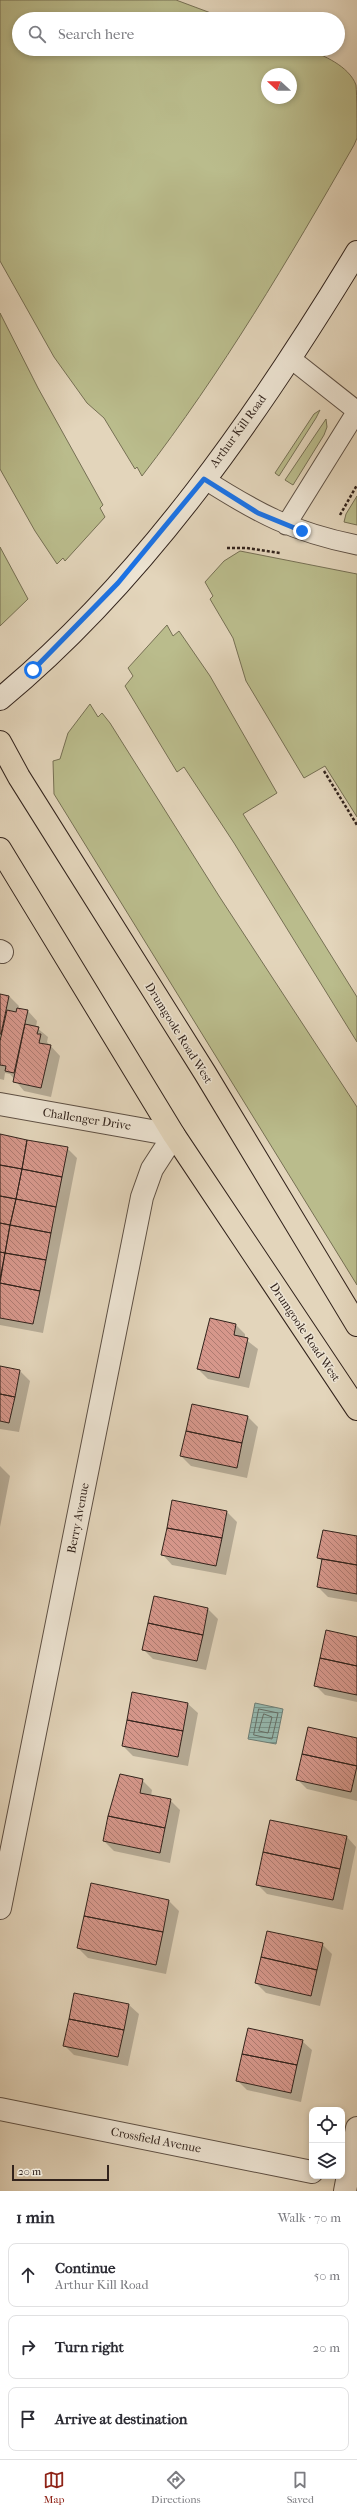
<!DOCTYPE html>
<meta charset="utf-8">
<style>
:root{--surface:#fff;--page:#f2f2f3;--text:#2b2b33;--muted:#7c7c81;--line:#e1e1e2;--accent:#8f2418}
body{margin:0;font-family:"IM FELL French Canon",serif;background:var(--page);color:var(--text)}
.controls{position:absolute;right:12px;bottom:12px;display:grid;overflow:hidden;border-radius:8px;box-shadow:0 2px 6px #0003}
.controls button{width:36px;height:36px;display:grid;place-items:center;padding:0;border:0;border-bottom:1px solid var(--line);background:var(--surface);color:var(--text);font:20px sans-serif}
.compass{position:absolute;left:261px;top:68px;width:36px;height:36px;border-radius:50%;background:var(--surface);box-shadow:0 2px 6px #0003;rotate:291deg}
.scale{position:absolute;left:12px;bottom:10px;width:97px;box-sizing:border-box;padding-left:4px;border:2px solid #32231c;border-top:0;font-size:11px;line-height:14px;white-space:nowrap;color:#32231c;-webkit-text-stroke:3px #ede4d3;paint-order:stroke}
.stop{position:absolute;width:12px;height:12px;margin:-9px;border:3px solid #1a73e8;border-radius:50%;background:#fff}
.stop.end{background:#1a73e8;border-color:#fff;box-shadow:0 1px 4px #0008}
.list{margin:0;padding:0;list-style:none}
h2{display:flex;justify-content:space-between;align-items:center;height:52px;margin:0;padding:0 16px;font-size:17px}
h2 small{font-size:13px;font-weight:400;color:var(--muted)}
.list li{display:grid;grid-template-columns:26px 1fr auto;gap:12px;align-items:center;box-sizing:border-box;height:64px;margin:0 8px 8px;padding:0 8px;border:1px solid var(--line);border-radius:8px}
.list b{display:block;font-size:15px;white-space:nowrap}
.list p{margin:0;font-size:13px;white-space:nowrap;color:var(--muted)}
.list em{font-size:13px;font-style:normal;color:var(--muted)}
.icon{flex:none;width:22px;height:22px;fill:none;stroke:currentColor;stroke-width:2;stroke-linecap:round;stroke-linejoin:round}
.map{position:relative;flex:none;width:357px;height:2191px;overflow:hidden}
.search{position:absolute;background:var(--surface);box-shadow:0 2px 6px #0003;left:12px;right:12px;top:12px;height:44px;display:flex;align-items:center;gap:10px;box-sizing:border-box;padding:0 14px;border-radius:22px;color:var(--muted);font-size:15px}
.sheet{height:268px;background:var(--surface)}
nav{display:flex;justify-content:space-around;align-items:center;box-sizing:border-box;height:56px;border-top:1px solid var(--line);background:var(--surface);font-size:11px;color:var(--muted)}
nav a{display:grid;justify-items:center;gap:2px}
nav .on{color:var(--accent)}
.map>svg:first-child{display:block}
.green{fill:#babc8c;stroke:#767054;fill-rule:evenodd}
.water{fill:url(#water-rules);stroke:#6d7d75}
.shadow{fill:#0003}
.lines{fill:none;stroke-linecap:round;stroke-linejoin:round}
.shore{stroke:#646e66;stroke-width:1}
.building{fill:url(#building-back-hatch);stroke:#32231c}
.lane-casing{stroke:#5e5044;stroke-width:21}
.street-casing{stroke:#5e5044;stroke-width:24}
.secondary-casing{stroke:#32231c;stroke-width:24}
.primary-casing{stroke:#32231c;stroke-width:24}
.path{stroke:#32231c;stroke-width:2.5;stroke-dasharray:3 2;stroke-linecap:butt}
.lane{stroke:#ede4d3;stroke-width:19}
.street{stroke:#ede4d3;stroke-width:22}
.secondary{stroke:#ede4d3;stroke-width:22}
.primary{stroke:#e3d5bb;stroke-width:22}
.route{stroke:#1a73e8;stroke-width:5}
.labels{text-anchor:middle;stroke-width:3;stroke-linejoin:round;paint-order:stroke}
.street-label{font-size:12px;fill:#32231c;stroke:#ede4d3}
</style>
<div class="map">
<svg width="357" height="2191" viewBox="0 0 357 2191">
<defs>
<pattern id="water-rules" width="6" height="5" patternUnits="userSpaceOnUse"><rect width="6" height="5" fill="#95b9b0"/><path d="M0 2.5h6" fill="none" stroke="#7a968e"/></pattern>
<pattern id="building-back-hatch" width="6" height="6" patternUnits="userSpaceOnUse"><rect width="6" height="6" fill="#d6978b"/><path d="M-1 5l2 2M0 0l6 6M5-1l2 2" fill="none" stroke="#ae7b71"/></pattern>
</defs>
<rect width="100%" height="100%" fill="#e3d5bb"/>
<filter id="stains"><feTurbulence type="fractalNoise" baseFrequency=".005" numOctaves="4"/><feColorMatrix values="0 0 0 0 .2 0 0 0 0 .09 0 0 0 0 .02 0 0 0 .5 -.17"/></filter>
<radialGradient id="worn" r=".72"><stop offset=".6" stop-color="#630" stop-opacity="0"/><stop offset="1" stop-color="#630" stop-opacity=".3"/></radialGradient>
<path class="green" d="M0,0H176L227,19H19V49H306C323,55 349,66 356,85C357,95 357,126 357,138L354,145C289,259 222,372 142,476L137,467L135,469L104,418L87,403L54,357L0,261ZM267,74H291V98H267Z
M0,313L38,388L103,505L100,508L105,517L65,561L63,558L57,564L35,531L0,469Z
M320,410L316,418L279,476L275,473L314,414Z
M326,419L327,427L324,435L293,485L285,480Z
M357,496V525L344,522L346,514Z
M0,547L28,599L0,626Z
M240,551L357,574V817L325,766L304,778L246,681L233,638L210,599L213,596L205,582L224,561Z
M167,625L173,636L179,631L210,676L277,793L243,814L357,997V1042L234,843L184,767L177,772L125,686L133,676L128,668Z
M90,704L98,717L102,713L110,723L219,896L357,1107V1285L54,794L53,761L60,759L68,733Z"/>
<path class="water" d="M255,1703L283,1709L276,1744L248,1739Z"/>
<path class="shadow" d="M0,995L9,996L19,1006L18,1009L28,1011L37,1021L36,1027L48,1037L47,1042L60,1056L51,1097L24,1091L10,1074L5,1073L4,1080L0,1079Z
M0,1135L67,1148L77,1158L43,1333L0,1325Z
M235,1324L245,1334V1339L258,1349L249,1388L208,1379L198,1369Z
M0,1367L20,1371L30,1381L19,1432L0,1429Z
M193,1405L248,1417L258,1427L247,1478L191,1466L181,1456Z
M0,1466L10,1476L0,1527Z
M227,1512L237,1522L226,1575L172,1565L163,1555Z
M357,1537V1602L328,1597L318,1587L323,1562L318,1558Z
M155,1597L208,1609L218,1619L206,1670L153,1659L143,1649Z
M357,1638V1702L325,1695L315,1685Z
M188,1704L198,1713L188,1766L133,1756L123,1746Z
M357,1739V1801L307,1789L297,1779Z
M142,1780L152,1790L151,1796L170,1800L180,1810L170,1863L114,1851L104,1841L115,1789Z
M347,1837L356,1847L343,1910L267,1894L257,1884Z
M169,1901L179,1911L166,1974L88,1958L78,1948Z
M322,1944L332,1954L320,2006L266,1993L256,1983Z
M75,1994L129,2005L139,2014L128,2066L74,2055L64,2045Z
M302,2041L312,2050L301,2102L247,2090L238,2081Z"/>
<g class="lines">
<path class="shore" d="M259,1709L278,1713L272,1739L254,1735Z
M264,1714L272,1717L268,1733L259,1731Z"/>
</g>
<path class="building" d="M0,994L9,996L1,1034H0Z
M17,1008L28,1010L14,1073L5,1071L6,1066L0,1065V1041L7,1010L16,1012Z
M25,1024L39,1027L37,1034H41L39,1043L51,1045L41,1088L13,1082Z
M0,1134L27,1140L22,1169L0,1165Z
M27,1140L68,1147L62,1177L22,1169Z
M0,1165L22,1169L16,1199L0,1196Z
M22,1169L62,1177L56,1207L16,1199Z
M0,1196L16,1199L10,1225L0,1223Z
M16,1199L56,1207L51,1233L10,1225Z
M0,1223L10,1225L5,1253L0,1252Z
M10,1225L51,1233L46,1260L5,1253Z
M0,1252L5,1253L0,1279Z
M5,1253L46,1260L40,1291L0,1283Z
M0,1283L40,1291L33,1324L0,1318Z
M210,1318L236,1324L234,1335L248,1338L239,1378L197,1369Z
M0,1366L20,1370L15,1397L0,1394Z
M0,1394L15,1397L9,1423L0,1421Z
M192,1404L248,1416L242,1443L186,1431Z
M186,1431L242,1443L237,1468L180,1456Z
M172,1500L227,1511L222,1538L167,1528Z
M167,1528L222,1538L216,1566L161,1555Z
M323,1530L357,1536V1565L317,1558Z
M322,1559L357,1565V1594L317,1587Z
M154,1596L208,1608L203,1635L148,1623Z
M148,1623L203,1635L197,1661L142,1650Z
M326,1630L357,1637V1666L320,1658Z
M320,1658L357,1666V1695L314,1686Z
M132,1692L188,1703L183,1731L127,1720Z
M127,1720L183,1731L178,1757L122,1746Z
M308,1727L357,1738V1766L302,1754Z
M302,1754L357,1766L351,1792L296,1780Z
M120,1774L143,1779L140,1793L171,1799L165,1828L108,1816Z
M108,1816L165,1828L160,1853L103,1841Z
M270,1820L347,1836L340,1869L263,1852Z
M263,1852L340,1869L333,1900L256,1885Z
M91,1883L169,1900L163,1932L84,1916Z
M84,1916L163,1932L156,1965L77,1948Z
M267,1931L323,1943L317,1970L261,1957Z
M261,1957L317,1970L311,1996L255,1983Z
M74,1993L129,2004L124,2030L69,2019Z
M69,2019L124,2030L118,2057L63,2046Z
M248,2028L303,2040L297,2065L242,2054Z
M242,2054L297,2065L291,2093L236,2081Z"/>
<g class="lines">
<defs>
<path id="lane" d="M204,479C259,514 293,532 357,545
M286,525L357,411L290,358"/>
<path id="street" d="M0,951L2,952
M0,1104L174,1135L152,1169L142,1197L0,1908
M0,2109L312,2172
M345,2191L357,2128"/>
<path id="secondary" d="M0,699C145,579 260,412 357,252"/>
<path id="primary" d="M0,742L19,777L205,1073L357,1325
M0,849L174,1135L357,1409"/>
</defs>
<use href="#lane" class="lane-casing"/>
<use href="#street" class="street-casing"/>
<use href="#secondary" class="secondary-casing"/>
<use href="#primary" class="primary-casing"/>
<path class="path" d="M340,515L357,485
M227,548H247L280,553
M324,771L357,825"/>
<use href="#lane" class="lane"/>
<use href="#street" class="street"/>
<use href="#secondary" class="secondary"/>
<use href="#primary" class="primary"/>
</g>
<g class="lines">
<path class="route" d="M33,670L118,583L204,479L258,513L302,531"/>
</g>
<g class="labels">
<g class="street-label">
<text transform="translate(238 431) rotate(-54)" y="4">Arthur Kill Road</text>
<text transform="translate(179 1033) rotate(58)" y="4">Drumgoole Road West</text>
<text transform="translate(87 1119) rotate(9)" y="4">Challenger Drive</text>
<text transform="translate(305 1332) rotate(56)" y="4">Drumgoole Road West</text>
<text transform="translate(78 1518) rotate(-79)" y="4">Berry Avenue</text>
<text transform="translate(156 2140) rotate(11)" y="4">Crossfield Avenue</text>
</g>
</g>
<rect width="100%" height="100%" filter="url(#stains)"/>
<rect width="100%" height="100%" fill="url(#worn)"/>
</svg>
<div class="controls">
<button><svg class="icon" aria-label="locate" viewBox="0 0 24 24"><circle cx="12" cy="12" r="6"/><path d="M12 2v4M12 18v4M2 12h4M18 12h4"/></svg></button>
<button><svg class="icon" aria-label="layers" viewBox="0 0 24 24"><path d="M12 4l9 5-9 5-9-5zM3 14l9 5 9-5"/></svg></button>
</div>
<svg class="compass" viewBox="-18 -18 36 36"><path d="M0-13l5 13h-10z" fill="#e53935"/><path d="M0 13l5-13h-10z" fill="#7c7c81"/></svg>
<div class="scale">20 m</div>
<div class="stop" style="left:33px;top:670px"></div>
<div class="stop end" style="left:302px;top:531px"></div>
<div class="search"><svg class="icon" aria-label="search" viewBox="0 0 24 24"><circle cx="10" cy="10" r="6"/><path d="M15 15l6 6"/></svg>Search here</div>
</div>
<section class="sheet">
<h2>1 min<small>Walk · 70 m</small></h2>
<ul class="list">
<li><svg class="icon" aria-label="ahead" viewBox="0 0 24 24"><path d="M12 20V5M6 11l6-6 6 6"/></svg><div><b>Continue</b><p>Arthur Kill Road</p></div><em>50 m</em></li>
<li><svg class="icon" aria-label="right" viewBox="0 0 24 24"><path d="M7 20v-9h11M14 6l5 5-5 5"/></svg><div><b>Turn right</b></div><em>20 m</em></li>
<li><svg class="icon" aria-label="arrive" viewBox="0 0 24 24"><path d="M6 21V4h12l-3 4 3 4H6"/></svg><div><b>Arrive at destination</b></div></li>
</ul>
</section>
<nav>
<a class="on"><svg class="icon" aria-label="map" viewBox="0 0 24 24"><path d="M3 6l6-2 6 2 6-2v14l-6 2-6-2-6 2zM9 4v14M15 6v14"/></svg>Map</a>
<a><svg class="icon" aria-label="directions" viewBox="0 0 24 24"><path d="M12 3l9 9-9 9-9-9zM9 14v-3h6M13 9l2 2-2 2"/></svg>Directions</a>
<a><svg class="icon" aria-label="saved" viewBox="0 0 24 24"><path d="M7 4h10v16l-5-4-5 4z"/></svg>Saved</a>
</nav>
